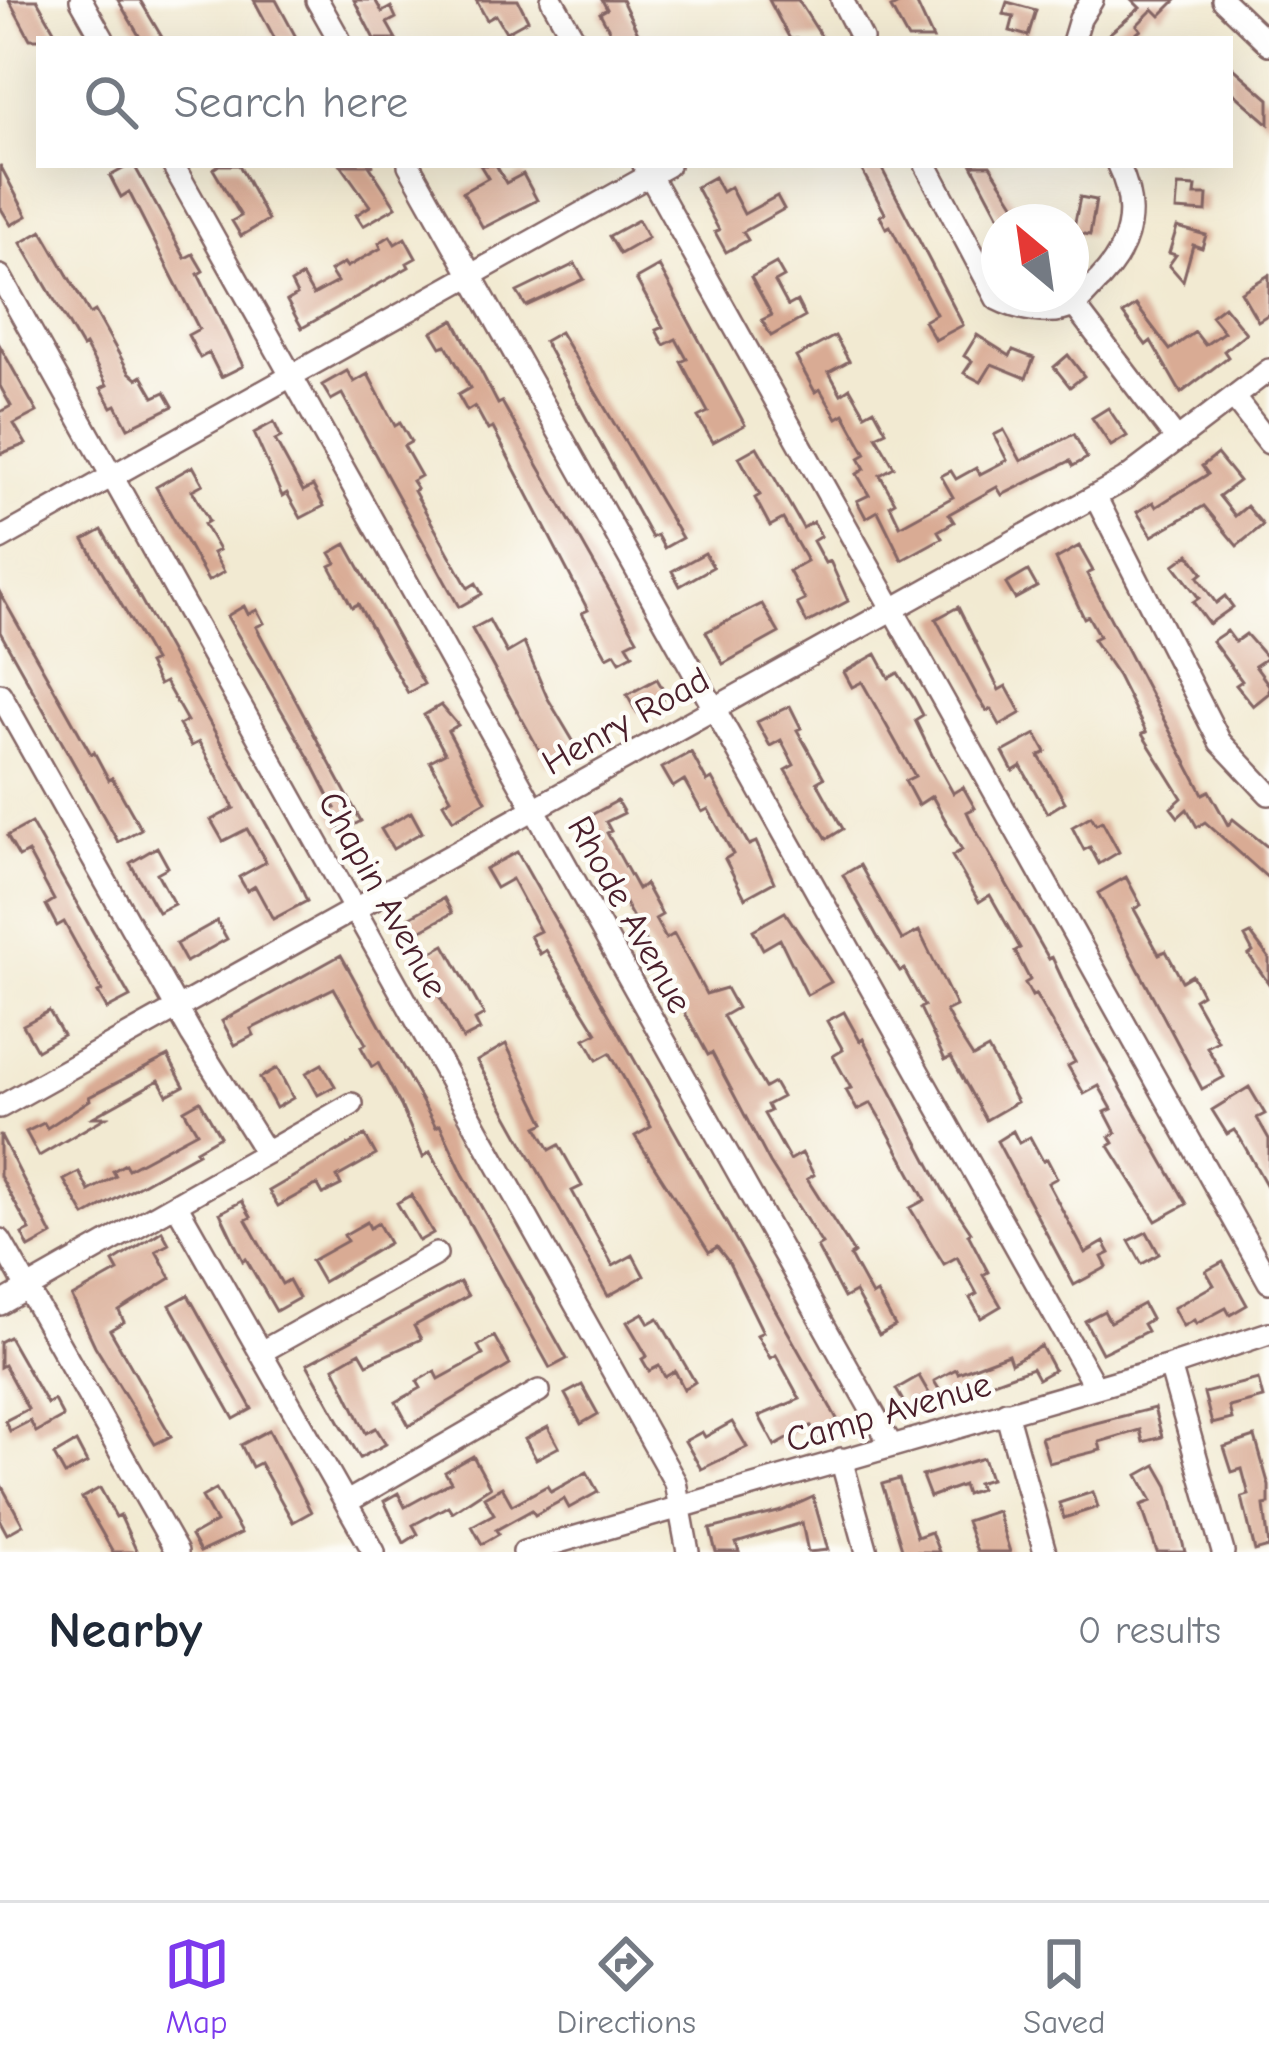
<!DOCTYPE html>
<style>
:root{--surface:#fff;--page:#f6f6f7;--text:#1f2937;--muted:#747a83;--line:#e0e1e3;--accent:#7c3aed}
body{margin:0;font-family:"Comic Neue",sans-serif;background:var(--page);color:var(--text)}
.compass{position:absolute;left:981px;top:204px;width:108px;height:108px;border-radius:50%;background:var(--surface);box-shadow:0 12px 48px #0002;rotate:331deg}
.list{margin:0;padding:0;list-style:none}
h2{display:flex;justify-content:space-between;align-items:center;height:156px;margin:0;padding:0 48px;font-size:51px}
h2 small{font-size:39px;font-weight:400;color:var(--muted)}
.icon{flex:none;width:66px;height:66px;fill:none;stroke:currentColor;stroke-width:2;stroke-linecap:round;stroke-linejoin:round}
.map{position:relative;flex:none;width:1269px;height:1552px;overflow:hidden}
.search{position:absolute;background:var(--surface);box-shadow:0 12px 48px #0002;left:36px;right:36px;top:36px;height:132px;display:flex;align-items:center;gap:30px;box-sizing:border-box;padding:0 42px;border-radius:0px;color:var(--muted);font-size:45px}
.sheet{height:348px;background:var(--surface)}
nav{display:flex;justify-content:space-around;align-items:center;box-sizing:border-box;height:168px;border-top:3px solid var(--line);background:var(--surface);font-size:33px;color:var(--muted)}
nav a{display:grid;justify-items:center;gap:6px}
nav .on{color:var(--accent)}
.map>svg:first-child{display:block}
.building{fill:#d9ab94}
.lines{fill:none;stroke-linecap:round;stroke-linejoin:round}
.minor-casing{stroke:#856665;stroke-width:26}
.minor{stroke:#fff;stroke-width:21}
.labels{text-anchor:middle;stroke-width:9;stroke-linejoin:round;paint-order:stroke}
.street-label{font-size:36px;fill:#4a1f2b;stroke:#fdfcf7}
</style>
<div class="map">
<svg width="1269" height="1552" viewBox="0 0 1269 1552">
<rect width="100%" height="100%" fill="#fdfcf7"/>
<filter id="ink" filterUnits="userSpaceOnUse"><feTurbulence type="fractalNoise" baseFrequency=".00833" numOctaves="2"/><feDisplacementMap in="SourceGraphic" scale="24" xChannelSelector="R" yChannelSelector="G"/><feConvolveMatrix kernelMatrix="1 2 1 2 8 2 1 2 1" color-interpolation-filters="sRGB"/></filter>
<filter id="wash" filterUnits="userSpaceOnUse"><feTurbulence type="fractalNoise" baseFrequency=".004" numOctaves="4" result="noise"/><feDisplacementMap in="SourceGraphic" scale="48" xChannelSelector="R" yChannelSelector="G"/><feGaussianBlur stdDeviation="2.7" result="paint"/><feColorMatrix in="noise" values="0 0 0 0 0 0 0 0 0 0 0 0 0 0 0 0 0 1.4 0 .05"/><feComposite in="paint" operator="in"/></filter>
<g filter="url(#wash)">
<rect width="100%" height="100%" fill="#f2ead2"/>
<g id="blocks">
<path class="building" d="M9,0H37L59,39H30Z
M118,0H140L163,39H141Z
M254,0H276L297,39H275Z
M354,0H375L382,12L391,7L396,18L387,23L396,39H374Z
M476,0H518L528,20L506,32L496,15L487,20Z
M602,0H622L641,39H614L600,13L607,9Z
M769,0H798L823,39H790Z
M906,0H915L933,39H908L891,8Z
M1132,0H1176L1160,16L1153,9L1137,25L1141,30L1130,39H1103L1140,8Z
M1007,2L1036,10L1028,36L1010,31L1014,16L1003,14Z
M1230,65L1269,99V124L1230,90Z
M0,165L27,216L11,225L0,207Z
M130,165H134L185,258L193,254L203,271L198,274L243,366L221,377L209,353L200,358L188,335L199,329L129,192L121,197L110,176Z
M219,165H239L268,220L241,236L232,221L241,216L213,169Z
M341,165H374L370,167L396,207L363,226L356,215L370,206Z
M480,165H496L506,183L523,174L537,200L483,228L463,192L488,178Z
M859,165H880L963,325L935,340L924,321L936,314L890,226L886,228L880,216L885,213Z
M972,165H990L1026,222H1002Z
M714,177L722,192L730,187L744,214L777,196L784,209L743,232L748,240L726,252L715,232L719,230L696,187Z
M1178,186L1196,187L1195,195H1207L1206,212L1176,210Z
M1080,197L1096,200L1090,235L1073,232Z
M638,220L648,238L620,254L609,236Z
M1177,227L1206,235L1202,248L1193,245L1183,281L1169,265L1176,255L1169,253Z
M42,231L90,314L95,311L129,372L137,379L142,376L154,397L165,392L173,406L128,428L116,405L112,407L101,388L107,385L85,345L82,347L21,243Z
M390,236L395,244L405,238L416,258L407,263L409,267L302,328L287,301L297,295L291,283L302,276L313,295L337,282L330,271L344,263L347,267L381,248L379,243Z
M776,263L784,277L775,282L788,306L797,301L805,317L771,336L762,320L772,315L751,277Z
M575,264L584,279L526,306L517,292Z
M659,266L745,425L713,442L698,417L708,412L681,362L687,359L676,339L664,345L656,330L663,327L636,279Z
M1269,275V314L1258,321L1241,292Z
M1136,305L1170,350L1195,332L1205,345L1224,332L1211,316L1224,306L1246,333L1224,351L1228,357L1181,393L1151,341L1146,345L1123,314Z
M454,320L498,404L502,402L637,639L627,644L633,654L620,661L615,653L607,657L582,613L588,610L493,428L488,430L475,406L467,411L458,395L470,388L446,345L441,347L432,332Z
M560,332L682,538L664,548L657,535L652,538L544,341Z
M977,335L1010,356L1013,350L1034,358L1026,378L992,364L981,382L964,373L972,361L964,356Z
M835,336L849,361L829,372L841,394L850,388L865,414L874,409L886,431L876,436L894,467L880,475L895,502L890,505L900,526L953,497L941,476L951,471L956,479L976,468L980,474L1007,460L994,435L1004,430L1021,461L1074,434L1087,458L1073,466L1070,461L1002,495L997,487L949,514L954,522L938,531L942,538L902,560L878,511L866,518L857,501L869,495L857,474L865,469L859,458L866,454L844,414L837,418L820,389L815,392L796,357Z
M0,346L37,412L14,424L26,444L0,454V412L11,406L0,386Z
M1068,355L1084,376L1070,387L1054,367Z
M347,371L354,382L368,374L395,426L400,423L411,442L404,446L421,476L412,481L417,489L414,491L468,588L476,583L482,594L459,607L342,394L331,400L322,385Z
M1108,408L1127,436L1111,446L1092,418Z
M274,422L281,437L275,440L303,491L313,486L324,506L301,518L287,493L282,496L254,433Z
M757,447L803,528L813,522L821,536L813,541L825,563L830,561L848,601L807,623L797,604L805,600L789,571L807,561L783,519L770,526L755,498L760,495L739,457Z
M1217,454L1239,481L1219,496L1235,516L1247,506L1263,525L1237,546L1204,506L1152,536L1137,512L1153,502L1156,507L1208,474L1202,466Z
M193,466L203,484L192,490L209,521L204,524L219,550L213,553L224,572L208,581L156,487Z
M102,530L297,879L307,901L273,919L255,886L247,891L239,877L266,862L247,829L223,841L211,820L234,808L199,742L191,746L179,725L187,721L165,682L159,685L148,664L154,661L84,540Z
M346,544L424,684L408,693L358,604L352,607L330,566L336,563L330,553Z
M1079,546L1093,571L1087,574L1203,794L1209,791L1228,825L1233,819L1269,848V879L1205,822L1197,827L1187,809L1178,817L1171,808L1182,798L1142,734L1146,732L1118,676L1093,639L1099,636L1088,616L1084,618L1056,559Z
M705,553L713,567L680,586L672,571Z
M1189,554L1203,573L1198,577L1216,603L1225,596L1233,607L1209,624L1193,602L1199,598L1174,565Z
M1028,571L1037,587L1015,599L1006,584Z
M0,593L91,754L94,752L109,780L112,778L141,829L118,842L0,632Z
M762,604L779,633L723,664L706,632Z
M244,606L248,614L257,610L264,623L256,627L361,821L341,832L329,811L335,808L313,765L227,616Z
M958,607L999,690L1006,686L1021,713L1000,725L991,709L987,711L977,696L936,619Z
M489,620L507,653L524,643L547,697L578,749L548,766L472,629Z
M1227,631L1235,642L1246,634L1267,658L1255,666L1269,685V693L1253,706L1236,685L1242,681L1212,641Z
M876,654L889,678L898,673L914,698L923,715L915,720L932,755L953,793L963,787L975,808L967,812L973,825L1049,959L1052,957L1076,1009L1187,1204L1156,1221L1109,1146L1114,1143L1110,1136L1116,1133L1105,1112L1112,1109L1099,1086L1084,1094L1068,1066L1075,1062L1035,994L1032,996L1025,983L1030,980L1015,951L1020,948L1007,925L990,895L979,902L952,856L962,850L932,796L918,805L905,781L915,776L862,682L852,687L844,672Z
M657,679L667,696L637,713L627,695Z
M441,705L458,725L448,731L486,801L453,820L443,803L451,798L430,761L445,753L424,715Z
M790,706L801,728L797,730L824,778L817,782L843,829L827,839L785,770L794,765L781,740L770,746L757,722Z
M1036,734L1046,752L1039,756L1065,802L1047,813L1021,766L1013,771L1003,752Z
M691,752L707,782L712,779L749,845L756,842L774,882L745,898L725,859L733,854L708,809L702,812L684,780L673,787L662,768Z
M617,801L624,813L606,822L611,831L607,833L638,889L645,884L662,915L655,919L666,939L674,934L706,994L726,988L737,1008L723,1016L765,1088L774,1083L782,1097L767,1105L770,1111L764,1114L790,1160L802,1153L814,1175L807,1179L854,1253L850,1256L872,1296L877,1293L895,1326L879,1335L855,1292L844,1298L817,1247L822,1244L770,1163L712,1053L708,1055L580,821Z
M411,812L422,832L393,849L381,829Z
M1091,816L1096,824L1102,821L1119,852L1099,864L1090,847L1084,850L1072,827Z
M31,823L130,997L107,1009L98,993L102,991L64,922L57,926L46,905L54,900L28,852L19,857L7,836Z
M157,847L168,867L157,873L174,904L158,912L130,863Z
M517,852L841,1426L819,1439L811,1426L775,1446L759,1416L800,1399L776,1355L770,1358L757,1335L763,1332L728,1261L717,1247L709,1252L635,1136L651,1127L610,1053L597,1060L585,1039L597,1033L546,950L540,954L530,936L540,931L512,879L496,888L485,869Z
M860,865L902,940L919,931L956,1006L946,1011L957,1032L973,1057L988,1049L1017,1102L986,1120L951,1057L945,1060L920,1008L924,1006L904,969L900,971L878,938L843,875Z
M1126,877L1141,905L1134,909L1159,954L1166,951L1182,981L1192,975L1202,994L1194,999L1218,1041L1207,1047L1224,1077L1202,1089L1098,893Z
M444,898L452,913L409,937L401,922Z
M785,912L831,982L807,995L780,939L763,949L753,930Z
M217,921L227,939L186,962L176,944Z
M1251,934L1269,958V984L1249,955L1253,952L1245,937Z
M445,945L484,1015L475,1020L480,1030L463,1039L419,959Z
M341,955L436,1127L440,1125L463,1174L567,1359L550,1368L430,1152L423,1157L401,1106L378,1063L372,1067L361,1047L366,1044L334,988L251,1029L254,1035L235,1045L222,1021Z
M49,1011L63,1035L37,1050L23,1025Z
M844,1012L860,1041L863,1039L943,1190L971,1232L968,1234L988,1272L983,1275L1001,1306L981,1318L970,1298L977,1294L957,1257L944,1264L910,1208L925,1200L888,1132L871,1103L857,1110L846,1090L851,1088L833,1056L843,1050L827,1021Z
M506,1044L545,1123L537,1127L550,1150L559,1145L582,1186L572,1191L613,1266L633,1255L644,1276L608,1296L477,1061Z
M168,1056L184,1086L167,1095L159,1080L93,1117H106L39,1156L26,1132L44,1123L47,1128L90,1100L89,1097Z
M322,1064L335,1086L318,1095L306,1073Z
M277,1068L293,1098L276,1108L260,1078Z
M1249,1087L1265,1114L1257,1118L1269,1139V1190L1240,1138L1234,1130L1227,1134L1212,1110Z
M200,1101L220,1136L196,1150L198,1153L85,1216L64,1180L79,1172L89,1191L116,1176L113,1171L125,1164L128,1169L197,1132L184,1110Z
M1013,1131L1019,1143L1030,1137L1043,1161L1047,1159L1057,1178L1048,1183L1085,1253L1104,1242L1110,1253L1102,1257L1107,1267L1074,1285L997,1141Z
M0,1134L52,1235L29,1248L22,1234L30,1230L0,1176Z
M365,1135L376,1155L337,1177L341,1185L323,1194L318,1185L314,1186L278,1206L269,1191Z
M411,1195L433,1233L419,1241L397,1203Z
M242,1201L251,1217L246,1220L282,1284L289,1280L299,1298L276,1311L246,1259L243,1261L220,1213Z
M367,1222L370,1228L378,1223L389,1243L323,1282L311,1261L347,1241L344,1235Z
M162,1231L169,1244L156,1251L171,1278L119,1311L124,1322L110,1330L171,1436L155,1444L95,1346L72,1297L118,1271L113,1262Z
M1147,1232L1159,1254L1142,1264L1129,1241Z
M1223,1262L1247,1305L1230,1315L1226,1308L1196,1324L1194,1320L1183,1326L1173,1308L1214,1285L1206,1271Z
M460,1282L468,1296L414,1326L421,1339L367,1364L360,1352L334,1367L366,1433L376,1428L386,1444L360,1458L307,1364Z
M188,1295L252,1409L234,1419L170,1305Z
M1143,1304L1151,1319L1143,1324L1147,1331L1102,1353L1085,1321L1104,1311L1110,1322Z
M643,1313L649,1323L658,1318L695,1382L684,1389L675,1371L665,1377L659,1366L649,1371L642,1359L647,1356L627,1322Z
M494,1336L510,1365L409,1426L396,1402L421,1388L417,1381L435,1371L439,1379L483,1355L478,1346Z
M9,1337L47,1404L54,1400L63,1417L36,1432L30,1421L10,1431L5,1421L28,1409L4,1365L0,1367V1342Z
M1041,1346L1054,1370L1038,1379L1032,1368L982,1386L979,1378L944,1397L934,1381L956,1369L958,1373L1008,1354L1011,1363Z
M919,1376L930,1395L907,1408L896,1389Z
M1258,1379L1263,1398L1229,1407L1232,1419L1212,1424L1204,1393Z
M582,1385L598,1414L581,1424L565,1394Z
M1154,1408L1162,1437L1143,1442L1140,1430L1099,1442L1101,1450L1049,1463L1041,1437Z
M732,1422L747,1447L701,1469L685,1441L702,1432L705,1437Z
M548,1427L559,1447L536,1459L525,1439Z
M269,1430L311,1512L293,1522L260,1463L252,1467L241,1445Z
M1255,1437L1269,1486V1504L1264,1505L1269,1547L1255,1551L1242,1497L1249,1495L1242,1469L1232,1472L1224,1447Z
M76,1442L87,1463L65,1475L54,1455Z
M473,1456L490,1487L452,1512L448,1506L413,1525L418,1534L404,1543L384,1501L398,1493L405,1507L451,1482L445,1472Z
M983,1458L990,1479L977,1483L980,1489L966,1494L963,1485L930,1497L922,1476Z
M1156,1465L1168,1486L1185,1552H1157L1141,1505L1152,1501L1138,1475Z
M587,1472L598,1492L569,1508L564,1499L535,1515L532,1510L496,1530L499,1534L482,1544L472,1526L494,1514L484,1497L502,1487L512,1505L547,1486L551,1492Z
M899,1479L917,1537L931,1532L939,1552H903L882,1484Z
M0,1483L23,1525L7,1534L0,1521Z
M100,1488L116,1517L120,1515L137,1552H113L82,1498Z
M216,1489L241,1533L200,1552L191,1536L216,1522L202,1497Z
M1093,1492L1098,1507L1064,1518L1059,1503Z
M813,1497L828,1550L808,1552L802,1523L736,1543L739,1552H716L710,1529L782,1511Z
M997,1511L1010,1552H977L966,1521Z"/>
</g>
</g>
<g filter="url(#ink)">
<use href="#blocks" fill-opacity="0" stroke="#856665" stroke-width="3"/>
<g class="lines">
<defs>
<path id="minor" d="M81,0L103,39
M317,0L339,39
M552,0L574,39
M842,0L862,39
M1223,0L1269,44
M1074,39L1080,19L1092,0
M173,165L891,1445
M409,165L1095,1387
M644,165L1269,1282
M926,165L997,299C1016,309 1052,317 1072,306C1082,300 1091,287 1100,279C1132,245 1139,207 1118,165
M0,276L675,1482L688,1552
M1074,305L1177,440
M1234,398L1269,443
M1095,496L1220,742L1269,794
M0,539L668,165
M0,694L192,1035L266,1153
M0,1107L1124,480L1269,370
M176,1204L374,1552
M0,1240L177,1552
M0,1304L352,1104
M261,1352L436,1254
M1170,1366L1223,1552
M1006,1412L1045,1552
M841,1459L867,1552
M347,1502L539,1391
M524,1552L1170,1366L1269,1333"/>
</defs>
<use href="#minor" class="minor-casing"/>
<use href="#minor" class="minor"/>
</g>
</g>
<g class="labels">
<g class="street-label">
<text transform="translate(625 720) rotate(-29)" y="13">Henry Road</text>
<text transform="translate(384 894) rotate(61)" y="13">Chapin Avenue</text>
<text transform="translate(631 914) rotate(61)" y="13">Rhode Avenue</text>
<text transform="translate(888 1411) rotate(-16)" y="13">Camp Avenue</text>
</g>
</g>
</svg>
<svg class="compass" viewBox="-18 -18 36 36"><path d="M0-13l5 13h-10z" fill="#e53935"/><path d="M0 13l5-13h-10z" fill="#747a83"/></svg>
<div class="search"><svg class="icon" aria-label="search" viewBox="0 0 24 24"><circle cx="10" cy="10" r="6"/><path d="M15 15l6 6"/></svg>Search here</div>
</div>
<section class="sheet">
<h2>Nearby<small>0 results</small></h2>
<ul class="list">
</ul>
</section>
<nav>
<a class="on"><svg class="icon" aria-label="map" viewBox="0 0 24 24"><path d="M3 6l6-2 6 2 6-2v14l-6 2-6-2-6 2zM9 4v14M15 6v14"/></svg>Map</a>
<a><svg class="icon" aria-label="directions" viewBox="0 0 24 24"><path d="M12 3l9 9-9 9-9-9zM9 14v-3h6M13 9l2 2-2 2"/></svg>Directions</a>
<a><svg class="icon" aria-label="saved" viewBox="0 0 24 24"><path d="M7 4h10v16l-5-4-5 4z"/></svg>Saved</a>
</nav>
